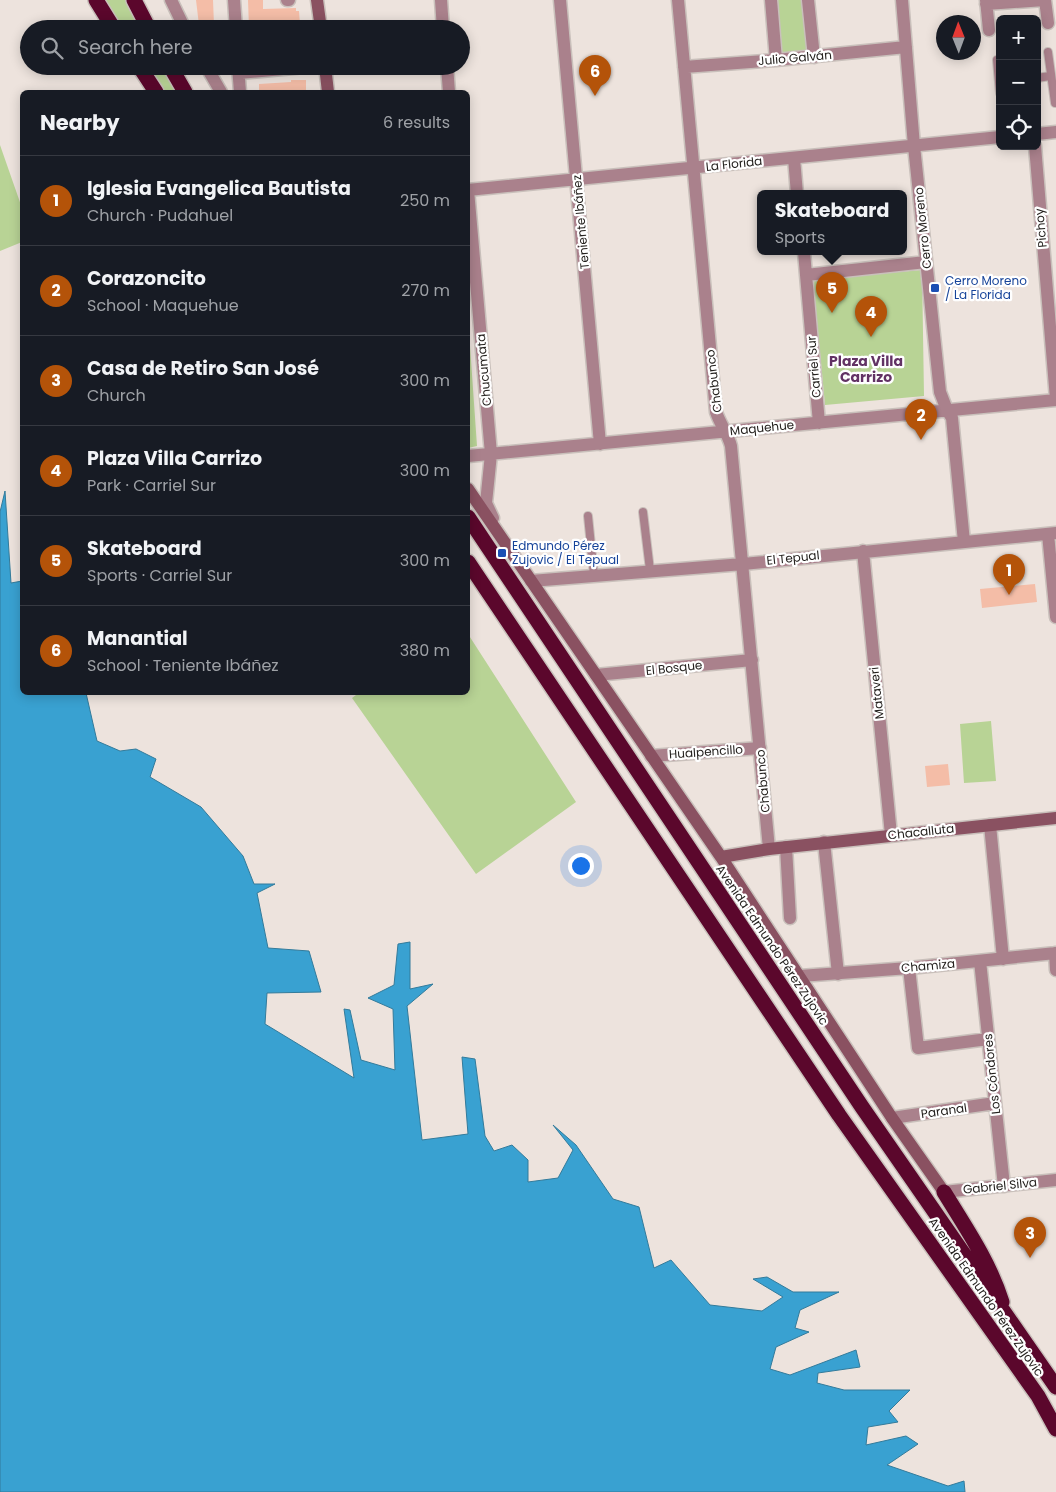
<!DOCTYPE html>
<meta charset="utf-8">
<style>
:root{--surface:#171b24;--page:#242831;--text:#f1f3f6;--muted:#9ea1a6;--line:#363941;--accent:#b45309}
body{margin:0;font-family:Poppins,sans-serif;background:var(--page);color:var(--text)}
.controls{position:absolute;right:15px;top:15px;display:grid;overflow:hidden;border-radius:8px;box-shadow:0 2px 12px #0003}
.controls button{width:45px;height:45px;display:grid;place-items:center;padding:0;border:0;border-bottom:1px solid var(--line);background:var(--surface);color:var(--text);font:25px sans-serif}
.compass{position:absolute;left:936px;top:15px;width:45px;height:45px;border-radius:50%;background:var(--surface);box-shadow:0 2px 12px #0003;rotate:359deg}
.you{position:absolute;left:580px;top:865px;width:18px;height:18px;margin:-12px;border:4px solid #fff;border-radius:50%;background:#1a73e8;box-shadow:0 0 0 8px #1a73e833}
.badge{display:grid;place-items:center;width:32px;height:32px;border-radius:50%;background:var(--accent);color:#fff;font-size:16px;font-weight:700}
.pin{position:absolute;translate:-50% -41px;filter:drop-shadow(0 1px 2px #0008)}
.pin::after{content:'';position:absolute;top:26px;width:18px;height:15px;background:inherit;clip-path:polygon(0 0,100% 0,50% 100%)}
.popup{position:absolute;left:757px;top:190px;width:150px;height:65px;box-sizing:border-box;display:grid;place-content:center;border-radius:8px;background:var(--surface);filter:drop-shadow(0 1px 4px #0005);font-size:16px;white-space:nowrap;color:var(--muted)}
.popup b{font-size:19px;color:var(--text)}
.popup::after{content:'';position:absolute;left:50%;top:100%;margin-left:-10px;border:10px solid transparent;border-top-color:var(--surface)}
.list{margin:0;padding:0;list-style:none}
h2{display:flex;justify-content:space-between;align-items:center;height:65px;margin:0;padding:0 20px;font-size:21px}
h2 small{font-size:16px;font-weight:400;color:var(--muted)}
.list li{display:grid;grid-template-columns:32px 1fr auto;gap:15px;align-items:center;box-sizing:border-box;height:90px;padding:0 20px;border-top:1px solid var(--line)}
.list b{display:block;font-size:19px;white-space:nowrap}
.list p{margin:0;font-size:16px;white-space:nowrap;color:var(--muted)}
.list em{font-size:16px;font-style:normal;color:var(--muted)}
.icon{flex:none;width:28px;height:28px;fill:none;stroke:currentColor;stroke-width:2;stroke-linecap:round;stroke-linejoin:round}
.map{position:relative;flex:none;width:1056px;height:1492px;overflow:hidden}
.search{position:absolute;background:var(--surface);box-shadow:0 2px 12px #0003;left:20px;top:20px;width:450px;height:55px;display:flex;align-items:center;gap:12px;box-sizing:border-box;padding:0 18px;border-radius:28px;color:var(--muted);font-size:19px}
.panel{position:absolute;background:var(--surface);box-shadow:0 2px 12px #0003;left:20px;top:90px;width:450px;height:605px;border-radius:8px}
.map>svg:first-child{display:block}
.green{fill:#b8d395}
.water{fill:#39a1d1;stroke:#337b9b}
.building{fill:#f4bda7}
.lines{fill:none;stroke-linecap:round;stroke-linejoin:round}
.lane-casing{stroke:#c9c0bb;stroke-width:10}
.street-casing{stroke:#c9c0bb;stroke-width:15}
.secondary-casing{stroke:#c9c0bb;stroke-width:15}
.highway-casing{stroke:#c9c0bb;stroke-width:18}
.lane{stroke:#aa818c;stroke-width:8}
.street{stroke:#aa818c;stroke-width:12}
.secondary{stroke:#8a5161;stroke-width:12}
.highway{stroke:#5b072c;stroke-width:15}
.transit-dot{fill:#1a4fb4;stroke:#fff;stroke-width:2}
.labels{text-anchor:middle;stroke-width:4.5;stroke-linejoin:round;paint-order:stroke}
.street-label{font-size:12px;fill:#24211e;stroke:#fff}
.transit-label{font-size:12px;fill:#164399;stroke:#fff;text-anchor:start}
.neighbourhood-label{font-size:14px;font-weight:bold;fill:#623264;stroke:#fff}
</style>
<div class="map">
<svg width="1056" height="1492" viewBox="0 0 1056 1492">
<rect width="100%" height="100%" fill="#ede3dd"/>
<path class="green" d="M102,0H127L141,29H121Z
M775,0H803L807,52L780,55Z
M146,66H162L177,92H164Z
M0,145L22,208V242L0,251Z
M922,270L924,396L825,405L813,279Z
M468,317L477,446L468,448Z
M468,634L576,802L476,874L352,698L360,692H468Z
M991,721L996,781L964,783L960,724Z"/>
<path class="water" d="M5,491L11,583L22,581V692L86,693L97,741L120,751L136,749L156,759L150,777L201,807L243,856L254,884H275L257,893L268,948L309,951L321,992L267,993L265,1024L354,1078L344,1009L350,1010L361,1060L395,1070L393,1009L368,998L394,985L398,944L410,942V989L433,984L407,1006L422,1140L468,1134L462,1057L475,1059L485,1136L494,1151L512,1145L528,1160V1182L558,1178L573,1150L553,1125L576,1145L613,1199L639,1207L654,1268L671,1260L710,1305L762,1311L783,1297L753,1279L767,1277L793,1292H839L800,1310L795,1328L809,1332L776,1347L770,1369L790,1375L856,1350L860,1367L818,1373L817,1383L844,1390H910L889,1411L898,1422L868,1427L866,1445L906,1436L918,1444L887,1465L948,1486L964,1481L965,1492H0V512Z"/>
<path class="building" d="M196,0H213L214,25H199Z
M248,0H263V9L296,8V11H299L300,24L264,25V28H249Z
M291,80H306V92H259V84L291,82Z
M1035,584L1037,602L982,608L980,589Z
M948,764L950,785L927,787L925,766Z"/>
<g class="lines">
<defs>
<path id="lane" d="M1048,52L1055,103
M997,60L1000,93
M1037,78L1050,76
M643,512L650,570
M588,516L594,575"/>
<path id="street" d="M171,0L185,29
M234,0L236,29
M287,0H289
M441,0L443,29
M560,0L600,444
M678,0L716,412C720,424 728,434 731,446L769,849
M771,0L776,60
M808,0L814,57
M902,0L914,146L940,392L947,410L952,418L964,542
M986,0L989,30
M1045,0L1048,23
M986,4L1045,0
M206,66L221,92
M238,66L240,92
M447,66L449,92
M684,67L776,60L906,47
M239,73L304,67
M1037,134L1056,132
M1035,146L1056,399
M794,158L797,194
M468,190L1000,137
M468,190L491,454L486,503L493,518
M804,252L819,423
M806,275L926,262
M468,456L1056,400
M1048,534L1056,617
M863,551L891,835
M531,581L743,564L1056,533
M596,675L752,660
M651,756L760,748
M990,825L1003,959
M824,842L838,974
M786,847L790,918
M1055,953L1056,970
M980,961L1004,1186
M909,968L918,1048L988,1039
M800,976L909,968L1056,953
M892,1118L995,1103
M944,1192L1056,1180"/>
<path id="secondary" d="M317,0L321,29
M325,66L328,92
M468,489L721,857L892,1118L944,1192
M721,857L769,849L1056,818"/>
<path id="highway" d="M96,0L114,29
M134,0L149,29
M139,66L156,92
M170,66L185,92
M468,517L862,1107L1056,1387
M468,562L839,1115L1021,1372L1038,1396L1056,1429
M944,1192C966,1228 989,1261 1002,1302"/>
</defs>
<use href="#lane" class="lane-casing"/>
<use href="#street" class="street-casing"/>
<use href="#secondary" class="secondary-casing"/>
<use href="#highway" class="highway-casing"/>
<use href="#lane" class="lane"/>
<use href="#street" class="street"/>
<use href="#secondary" class="secondary"/>
<use href="#highway" class="highway"/>
</g>
<g class="transit-dot">
<rect x="930" y="283" width="10" height="10" rx="2.5"/>
<rect x="497" y="548" width="10" height="10" rx="2.5"/>
</g>
<g class="labels">
<g class="street-label">
<text transform="translate(795 58) rotate(-5)" y="4">Julio Galván</text>
<text transform="translate(734 164) rotate(-6)" y="4">La Florida</text>
<text transform="translate(581 222) rotate(-95)" y="4">Teniente Ibáñez</text>
<text transform="translate(923 228) rotate(-96)" y="4">Cerro Moreno</text>
<text transform="translate(1041 228) rotate(-95)" y="4">Pichoy</text>
<text transform="translate(814 367) rotate(-95)" y="4">Carriel Sur</text>
<text transform="translate(484 370) rotate(-95)" y="4">Chucumata</text>
<text transform="translate(714 381) rotate(-97)" y="4">Chabunco</text>
<text transform="translate(762 428) rotate(-6)" y="4">Maquehue</text>
<text transform="translate(793 558) rotate(-6)" y="4">El Tepual</text>
<text transform="translate(674 668) rotate(-6)" y="4">El Bosque</text>
<text transform="translate(877 693) rotate(-96)" y="4">Mataveri</text>
<text transform="translate(706 752) rotate(-4)" y="4">Hualpencillo</text>
<text transform="translate(763 781) rotate(-95)" y="4">Chabunco</text>
<text transform="translate(921 832) rotate(-6)" y="4">Chacalluta</text>
<text transform="translate(772 945) rotate(56)" y="4">Avenida Edmundo Pérez Zujovic</text>
<text transform="translate(928 966) rotate(-5)" y="4">Chamiza</text>
<text transform="translate(992 1074) rotate(-96)" y="4">Los Cóndores</text>
<text transform="translate(944 1111) rotate(-8)" y="4">Paranal</text>
<text transform="translate(1000 1186) rotate(-6)" y="4">Gabriel Silva</text>
<text transform="translate(986 1297) rotate(55)" y="4">Avenida Edmundo Pérez Zujovic</text>
</g>
<g class="transit-label">
<text x="945" y="285">Cerro Moreno<tspan x="945" dy="14">/ La Florida</tspan></text>
<text x="512" y="550">Edmundo Pérez<tspan x="512" dy="14">Zujovic / El Tepual</tspan></text>
</g>
<g class="neighbourhood-label">
<text x="866" y="366">Plaza Villa<tspan x="866" dy="16">Carrizo</tspan></text>
</g>
</g>
</svg>
<div class="controls">
<button>+</button>
<button>−</button>
<button><svg class="icon" aria-label="locate" viewBox="0 0 24 24"><circle cx="12" cy="12" r="6"/><path d="M12 2v4M12 18v4M2 12h4M18 12h4"/></svg></button>
</div>
<svg class="compass" viewBox="-18 -18 36 36"><path d="M0-13l5 13h-10z" fill="#e53935"/><path d="M0 13l5-13h-10z" fill="#9ea1a6"/></svg>
<div class="you"></div>
<div class="pin badge" style="left:1009px;top:595px">1</div>
<div class="pin badge" style="left:921px;top:440px">2</div>
<div class="pin badge" style="left:1030px;top:1258px">3</div>
<div class="pin badge" style="left:871px;top:337px">4</div>
<div class="pin badge" style="left:832px;top:313px">5</div>
<div class="popup"><b>Skateboard</b>Sports</div>
<div class="pin badge" style="left:595px;top:96px">6</div>
<div class="search"><svg class="icon" aria-label="search" viewBox="0 0 24 24"><circle cx="10" cy="10" r="6"/><path d="M15 15l6 6"/></svg>Search here</div>
<section class="panel">
<h2>Nearby<small>6 results</small></h2>
<ul class="list">
<li><span class="badge">1</span><div><b>Iglesia Evangelica Bautista</b><p>Church · Pudahuel</p></div><em>250 m</em></li>
<li><span class="badge">2</span><div><b>Corazoncito</b><p>School · Maquehue</p></div><em>270 m</em></li>
<li><span class="badge">3</span><div><b>Casa de Retiro San José</b><p>Church</p></div><em>300 m</em></li>
<li><span class="badge">4</span><div><b>Plaza Villa Carrizo</b><p>Park · Carriel Sur</p></div><em>300 m</em></li>
<li><span class="badge">5</span><div><b>Skateboard</b><p>Sports · Carriel Sur</p></div><em>300 m</em></li>
<li><span class="badge">6</span><div><b>Manantial</b><p>School · Teniente Ibáñez</p></div><em>380 m</em></li>
</ul>
</section>
</div>
